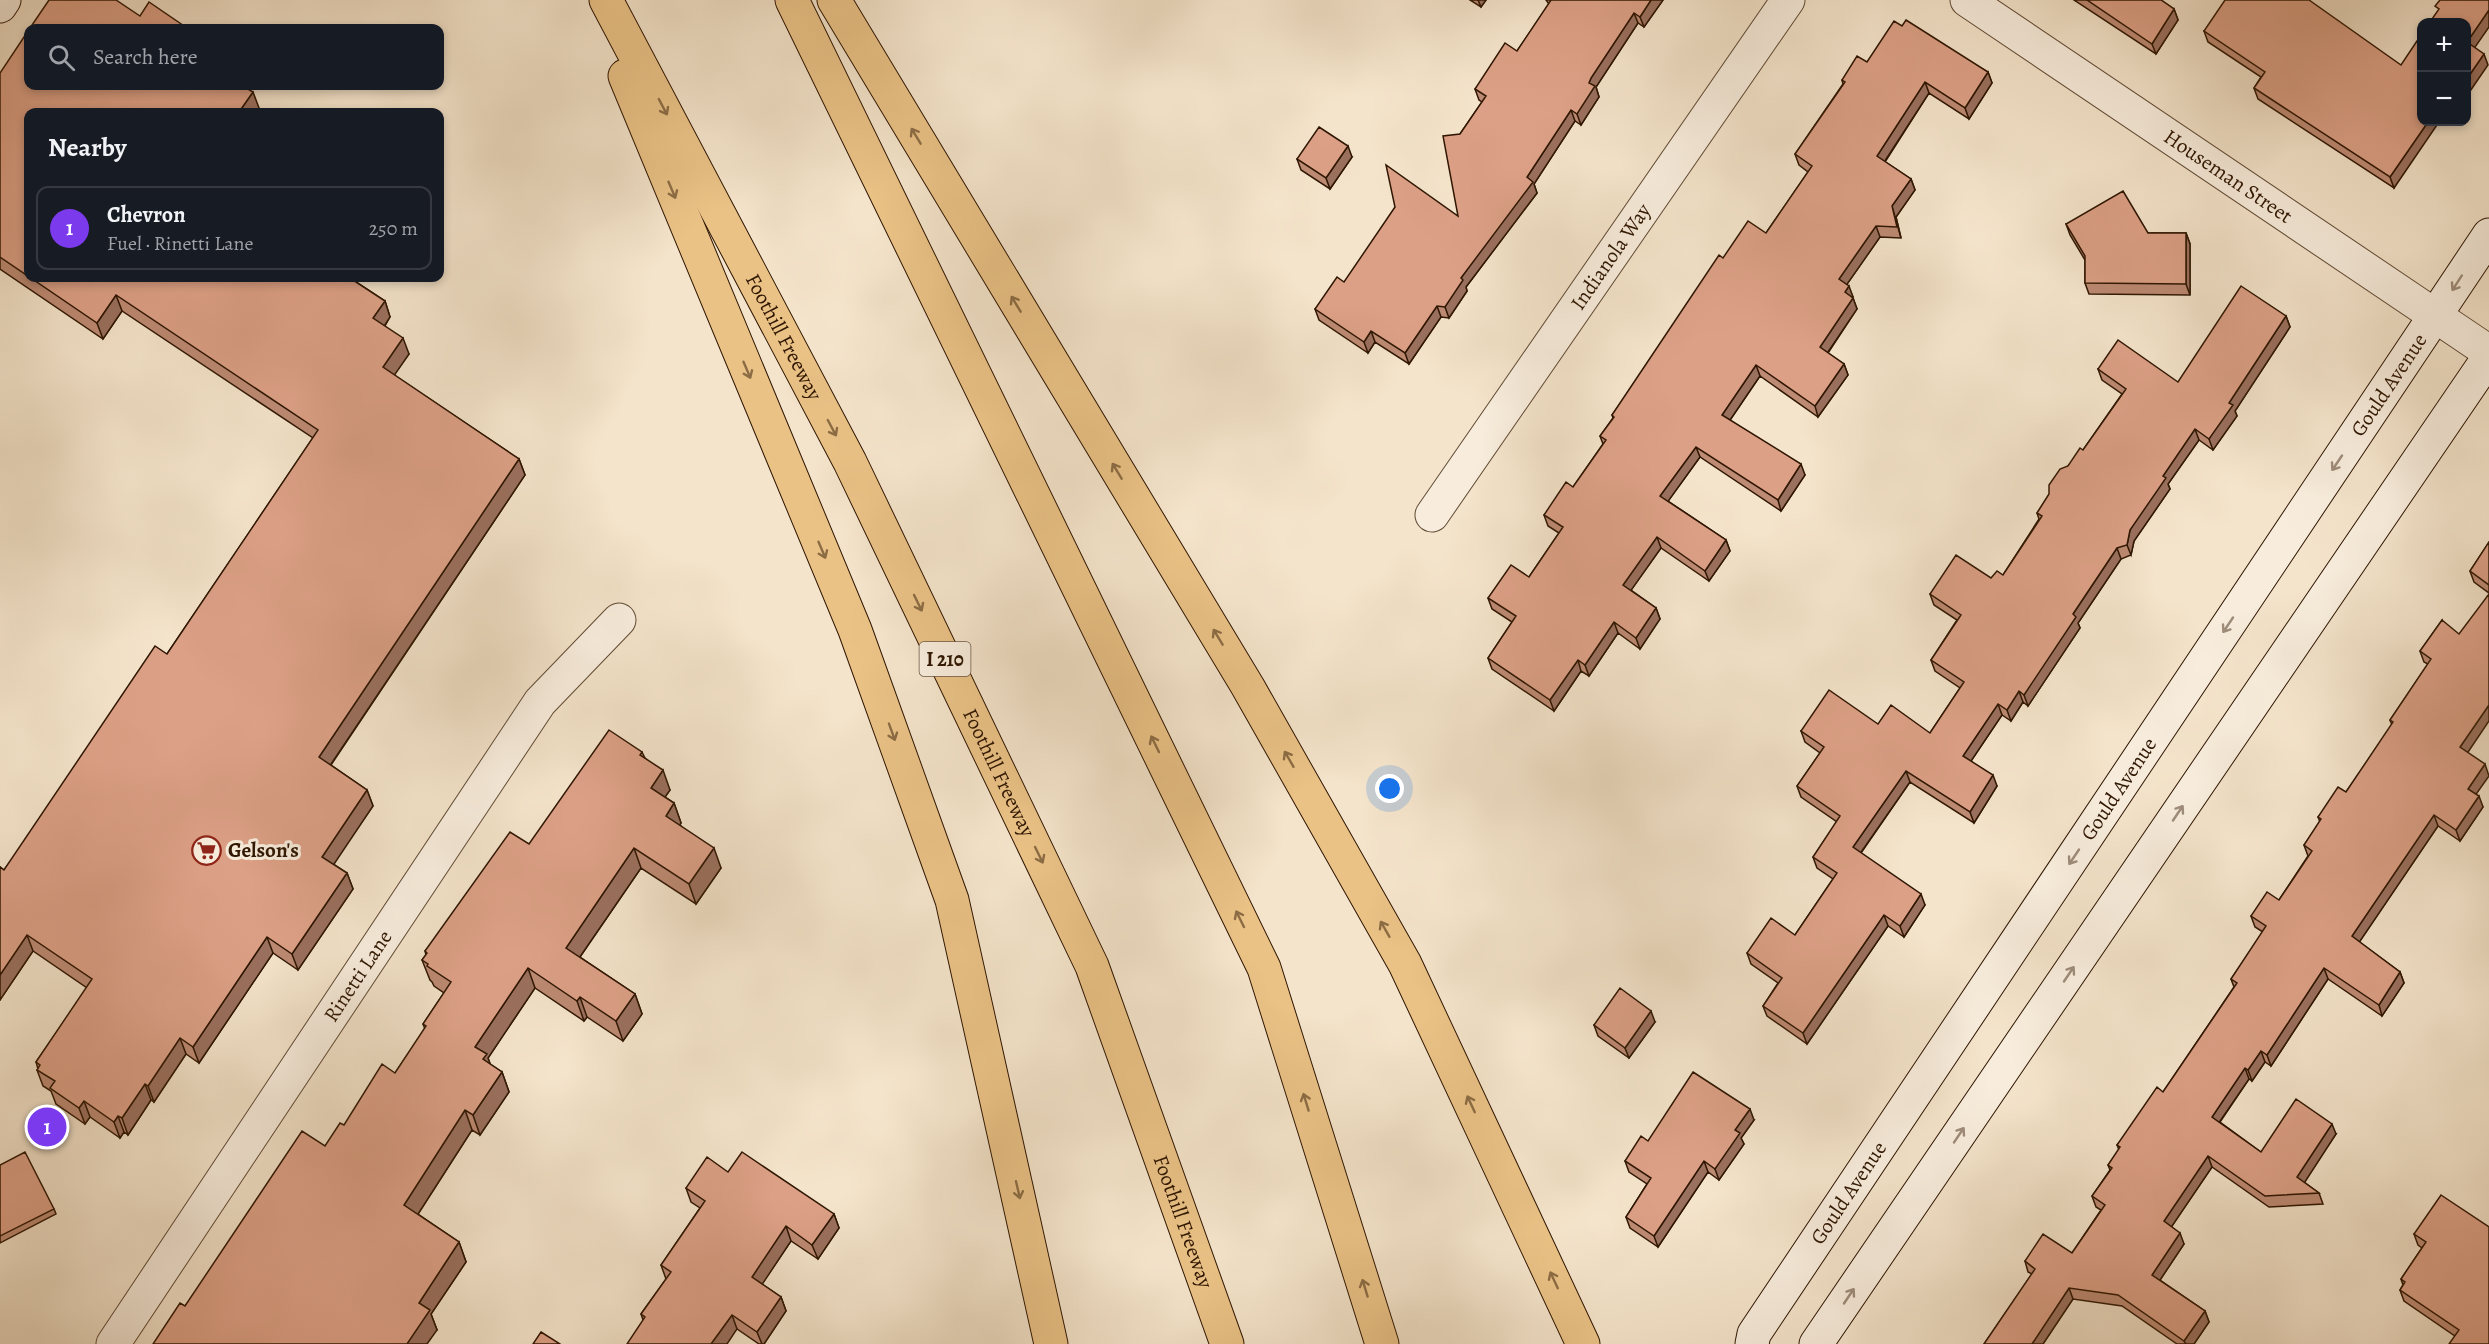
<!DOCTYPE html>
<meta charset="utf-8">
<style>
:root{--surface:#171b24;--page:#20242c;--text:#f1f3f6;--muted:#9ea1a6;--line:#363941;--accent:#7c3aed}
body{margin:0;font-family:Alegreya,serif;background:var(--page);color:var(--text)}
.controls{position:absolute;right:18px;top:18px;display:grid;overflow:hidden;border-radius:12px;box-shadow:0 3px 9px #0003}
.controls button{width:54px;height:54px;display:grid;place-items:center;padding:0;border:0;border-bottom:2px solid var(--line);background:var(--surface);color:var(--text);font:30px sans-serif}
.you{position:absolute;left:1390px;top:789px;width:21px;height:21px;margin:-15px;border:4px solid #fff;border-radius:50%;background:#1a73e8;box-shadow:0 0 0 9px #1a73e833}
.badge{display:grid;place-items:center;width:39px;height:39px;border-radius:50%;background:var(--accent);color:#fff;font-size:20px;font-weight:700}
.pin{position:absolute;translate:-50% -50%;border:3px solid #fff;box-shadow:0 2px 6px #0006}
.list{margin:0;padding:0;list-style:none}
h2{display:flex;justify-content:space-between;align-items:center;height:78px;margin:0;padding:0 24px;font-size:26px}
h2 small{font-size:20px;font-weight:400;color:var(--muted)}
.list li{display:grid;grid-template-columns:39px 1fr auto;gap:18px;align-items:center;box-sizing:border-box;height:84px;margin:0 12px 12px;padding:0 12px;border:2px solid var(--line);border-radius:12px}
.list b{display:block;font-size:22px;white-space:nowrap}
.list p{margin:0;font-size:20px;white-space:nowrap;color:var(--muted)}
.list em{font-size:20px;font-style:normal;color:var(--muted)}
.icon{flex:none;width:33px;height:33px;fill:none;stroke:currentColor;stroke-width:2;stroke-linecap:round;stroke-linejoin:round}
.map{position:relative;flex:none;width:2489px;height:1344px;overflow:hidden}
.search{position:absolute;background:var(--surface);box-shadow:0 3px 9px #0003;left:24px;top:24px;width:420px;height:66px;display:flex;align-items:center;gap:15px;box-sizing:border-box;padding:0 21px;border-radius:12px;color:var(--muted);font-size:22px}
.panel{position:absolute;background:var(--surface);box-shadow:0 3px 9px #0003;left:24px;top:108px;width:420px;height:174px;border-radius:12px}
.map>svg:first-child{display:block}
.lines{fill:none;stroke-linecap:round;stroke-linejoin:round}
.street-casing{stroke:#604a34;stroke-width:35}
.secondary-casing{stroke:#2f1602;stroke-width:35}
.highway-casing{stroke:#2f1602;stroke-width:35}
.street{stroke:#f8eddd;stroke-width:33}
.secondary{stroke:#f8eddd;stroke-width:33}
.highway{stroke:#eac286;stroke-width:33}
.wall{fill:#bd8a73;stroke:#2f1602;stroke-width:1.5}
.shaded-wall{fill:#9a705e;stroke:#2f1602;stroke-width:1.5}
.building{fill:#dca086;stroke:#2f1602;stroke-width:1.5}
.oneway{stroke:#8c6c44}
.oneway2{stroke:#9e8c7a}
.labels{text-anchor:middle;stroke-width:6;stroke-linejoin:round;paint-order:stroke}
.shield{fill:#f8eddd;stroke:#6b5644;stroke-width:1.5}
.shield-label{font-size:20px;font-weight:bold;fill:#2f1602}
.street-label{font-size:21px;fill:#2f1602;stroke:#f8eddd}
.poi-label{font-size:21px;font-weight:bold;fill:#2f1602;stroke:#f8eddd;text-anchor:start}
</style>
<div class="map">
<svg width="2489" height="1344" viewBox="0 0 2489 1344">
<rect width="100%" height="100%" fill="#f4e4cb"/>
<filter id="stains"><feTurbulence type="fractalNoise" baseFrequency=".00333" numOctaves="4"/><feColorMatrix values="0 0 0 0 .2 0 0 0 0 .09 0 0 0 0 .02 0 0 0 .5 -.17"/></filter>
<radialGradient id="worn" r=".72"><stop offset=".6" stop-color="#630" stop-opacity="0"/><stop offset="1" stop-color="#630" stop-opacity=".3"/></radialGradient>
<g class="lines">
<defs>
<g id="street">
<path id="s1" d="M1967,0L2489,352"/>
<path id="s2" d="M1432,515L1788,0"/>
<path id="s3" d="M113,1344L540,702L619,620"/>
</g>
<g id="secondary">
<path d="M0,6L4,0"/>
<path id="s4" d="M1752,1344L1754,1334L2489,235"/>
<path d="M1816,1344L2489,357"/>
</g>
<g id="highway">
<path id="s5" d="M606,0L850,462L1092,966L1227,1344"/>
<path d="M792,0L1264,968L1382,1344"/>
<path d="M834,0L1248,687L1405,964L1583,1344"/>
<path d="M625,76L855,630L952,900L1051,1344"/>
</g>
</defs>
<use href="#street" class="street-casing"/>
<use href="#secondary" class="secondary-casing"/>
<use href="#highway" class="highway-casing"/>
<use href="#street" class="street"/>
<use href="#secondary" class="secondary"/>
<use href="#highway" class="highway"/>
</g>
<path class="wall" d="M1470,0H1486L1481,7Z
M1546,0H1663L1644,27L1638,23L1596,87L1599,97L1581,125L1575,121L1534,184L1537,193L1466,287L1467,291L1449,318L1441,317L1409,364L1375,342L1368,353L1319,320L1315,309L1344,282L1458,216L1460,134L1482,102L1479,100L1475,89L1517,51L1549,4Z
M2074,0H2161L2174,9L2178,20L2156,54Z
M1902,26L1988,72L1992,83L1969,119L1929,93L1885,162L1911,179L1915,190L1896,217L1901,238L1880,237L1847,284L1853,297V298L1857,309L1828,353L1844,364L1848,375L1818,417L1760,376L1730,420L1805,475L1781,511L1700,457L1668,501L1726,540L1730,551L1709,581L1661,548L1631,590L1656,608L1660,619L1640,649L1618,633L1589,676L1581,671L1554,711L1492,669L1488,658L1512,622L1492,609L1488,598L1529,577L1559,533L1548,526L1544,515L1573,487L1603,444L1600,436L1613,418L1612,415L1723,258L1766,233L1808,172L1799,165L1795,154L1843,84L1842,80L1867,62Z
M2204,31L2401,65L2394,188L2258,99L2254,88L2261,77L2208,42Z
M0,73L259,108L28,112V278H350L385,301L390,317L385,326L409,354L394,375L519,459L525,475L331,765L367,790L373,806L333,864L347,873L353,889L298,970L273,953L199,1063L186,1054L154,1102L151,1100L128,1135L124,1132L120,1138L90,1117L85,1124L56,1104L51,1091L43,1086L37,1070L38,1069L36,1062L87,988L33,951L0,1000V867L4,870L167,654L313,438L122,311L103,339L0,269Z
M1352,157L1330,189L1301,170L1297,159Z
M2066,224L2148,233H2186L2190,244V295L2089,294L2085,283V260L2070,235Z
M2286,316L2290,327L2235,411L2237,416L2213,450L2199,440L2168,484L2170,489L2134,541L2131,555L2121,559L2078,623L2080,628L2028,706L2023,702L2011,721L2002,715L1971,761L1997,786L1974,823L1910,782L1861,853L1925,905L1904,937L1888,926L1807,1044L1767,1016L1763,1006L1778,983L1751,964L1747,953L1795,935L1833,879L1817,868L1813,857L1837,822L1801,797L1797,786L1820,753L1805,742L1801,731L1878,724L1930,733L1960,688L1935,671L1931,660L1957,620L1934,605L1930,594L2003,575L2039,519L2037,513L2068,466L2083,450L2122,394L2102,380L2098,369L2178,382Z
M2489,542V593L2474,582L2470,571Z
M2442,620L2476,794L2483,807L2460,841L2438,826L2359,942L2400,972L2404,983L2382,1016L2328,979L2271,1066L2265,1062L2252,1081L2249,1079L2220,1122L2261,1152L2336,1134L2304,1182L2319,1193L2323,1204L2269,1207L2212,1167L2171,1227L2184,1244L2160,1280L2205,1311L2209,1322L2194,1344H2177L2122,1306L2073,1299L2043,1344H1984L2032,1274L2028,1272L2025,1261L2072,1253L2101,1210L2096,1207L2092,1196L2110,1170L2108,1165L2119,1150L2117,1145L2163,1092L2234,987L2231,979L2263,932L2255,927L2251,916L2279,900L2308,856L2304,845L2320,822L2318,817L2346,792L2392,725L2390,720L2428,664L2424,662L2420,651Z
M642,752L645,758L670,790L665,797L674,803L681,823L680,825L721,868L696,904L641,868L580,957L635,994L642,1014L623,1041L587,1017L584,1021L535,988L488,1058L490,1064L502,1072L509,1092L480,1135L472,1130L418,1214L459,1242L466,1262L431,1314L437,1330L185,1306L325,1146L395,1073L425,1029L423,1024L444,993L434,986L432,982L430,980L422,960L426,955L425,951L529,844Z
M1655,1022L1629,1058L1598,1036L1594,1025Z
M1754,1120L1741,1138L1744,1144L1719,1180L1708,1172L1658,1247L1630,1228L1626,1217L1647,1184L1629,1172L1625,1161L1648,1141Z
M0,1165L54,1209L56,1214L0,1243Z
M728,1172L834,1214L839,1228L818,1259L791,1241L762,1284L781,1297L786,1311L764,1344H759L737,1329L643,1320L641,1314L666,1279L661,1265L700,1208L691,1202L686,1188Z
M2489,1227V1344L2455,1336L2404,1301L2400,1290L2403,1285L2401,1279L2422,1248L2418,1245L2414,1234Z"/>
<path class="shaded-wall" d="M1478,0H1486L1481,7Z
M1651,0H1663L1644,27L1640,17Z
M2174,9L2178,20L2156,54L2152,44Z
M2489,10V27L2471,53L2467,42Z
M1634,13L1638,23L1596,87L1599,97L1581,125L1577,114L1591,78Z
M2484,54L2488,65L2466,97V80Z
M1988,72L1992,83L1969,119L1965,108Z
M1925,82L1929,93L1881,167L1877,156Z
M253,92L259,108L256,112H239Z
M1571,110L1575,121L1534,184L1537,193L1466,287L1467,291L1449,318L1445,307L1461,278Z
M2428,122H2439L2394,188L2390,177Z
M1348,146L1352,157L1330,189L1326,178Z
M1911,179L1915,190L1896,217L1901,238L1892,206Z
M1876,226L1880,237L1843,290L1839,279Z
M2186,233L2190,244V295L2186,284Z
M1849,286L1853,297L1849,303L1845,292Z
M116,295L122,311L103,339L97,323Z
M1853,298L1857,309L1824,358L1820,347Z
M385,301L390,317L379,334L373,318Z
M1437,306L1441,317L1409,364L1405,353Z
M2286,316L2290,327L2235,411L2237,416L2213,450L2209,439L2229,403Z
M1371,331L1375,342L1368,353L1364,342Z
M403,338L409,354L389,383L383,367Z
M1844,364L1848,375L1818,417L1815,406Z
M1756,365L1760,376L1726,426L1722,415Z
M2195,429L2199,440L2168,484L2170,489L2134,541L2131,555L2127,545L2130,530L2163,476Z
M1696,447L1700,457L1664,507L1660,496Z
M519,459L525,475L325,773L319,757Z
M1801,464L1805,475L1781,511L1778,500Z
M1657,537L1661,548L1627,596L1623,585Z
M1726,540L1730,551L1709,581L1705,571Z
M2117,548L2121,559L2078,623L2080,628L2028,706L2024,695L2073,614Z
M1656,608L1660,619L1640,649L1636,638Z
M1614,622L1618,633L1589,676L1585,665Z
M1578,660L1581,671L1554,711L1550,700Z
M2019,691L2023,702L2011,721L2007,710Z
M1998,704L2002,715L1967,767L1963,756Z
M2489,705V721L2464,758L2460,747Z
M2485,764L2489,776L2472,800L2468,789Z
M663,770L670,790L658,807L651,788Z
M1906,771L1910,782L1857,858L1853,847Z
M1993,775L1997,786L1974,823L1970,812Z
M367,790L373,806L328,873L322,857Z
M2479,796L2483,807L2460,841L2456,830Z
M674,803L681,823L673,835L666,816Z
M2434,815L2438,826L2356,947L2352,936Z
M634,848L641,868L573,967L566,948Z
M714,848L721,868L696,904L689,884Z
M347,873L353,889L298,970L292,954Z
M1921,894L1925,905L1904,937L1900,926Z
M1884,915L1888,926L1807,1044L1803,1033Z
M27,935L33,951L0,1000V975Z
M267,937L273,953L199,1063L193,1047Z
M528,968L535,988L488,1058L494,1074L475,1047Z
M2324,968L2328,979L2271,1066L2267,1055Z
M2400,972L2404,983L2382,1016L2379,1005Z
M635,994L642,1014L623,1041L616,1021Z
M580,997L587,1017L584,1021L577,1001Z
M1651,1011L1655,1022L1629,1058L1625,1048Z
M180,1038L186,1054L154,1102L148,1086Z
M2261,1051L2265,1062L2252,1081L2248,1070Z
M2245,1068L2249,1079L2216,1127L2212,1117Z
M502,1072L509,1092L480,1135L473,1115Z
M145,1084L151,1100L128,1135L122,1118Z
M84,1101L90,1117L85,1124L79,1108Z
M1750,1109L1754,1120L1741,1138L1744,1144L1719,1180L1715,1169L1735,1130Z
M465,1110L472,1130L411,1225L404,1205Z
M118,1116L124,1132L120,1138L114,1122Z
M2332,1124L2336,1134L2301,1188L2297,1177Z
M2208,1156L2212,1167L2168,1232L2164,1221Z
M1704,1161L1708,1172L1658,1247L1654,1236Z
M834,1214L839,1228L818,1259L812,1245Z
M786,1226L791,1241L757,1292L752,1277Z
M2180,1233L2184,1244L2156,1286L2152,1275Z
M459,1242L466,1262L431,1314L437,1330L427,1344H407L419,1303Z
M2069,1288L2073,1299L2043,1344H2032Z
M781,1297L786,1311L764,1344H762L757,1332Z
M2205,1311L2209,1322L2194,1344H2186L2184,1341Z
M732,1315L737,1329L727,1344H711Z"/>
<path class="building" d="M49,0H116L140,16L149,2L187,28H30Z
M1551,0H1651L1640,17L1634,13L1591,78L1589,83L1595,86L1577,114L1571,110L1527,177L1533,182L1461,278L1463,280L1445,307L1437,306L1405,353L1371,331L1364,342L1315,309L1337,277L1344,282L1395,207L1386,165L1458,216L1443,136L1460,134L1486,96L1475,89L1505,43L1517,51Z
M2087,0H2161L2174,9L2152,44Z
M2225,0H2309L2401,65L2421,35V122H2428L2390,177L2254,88L2265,72L2204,31Z
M2440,0H2489V10L2467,42L2484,54L2466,80V22H2430L2439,9L2435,6Z
M1906,20L1988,72L1965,108L1925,82L1877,156L1911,179L1892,206L1897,227L1876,226L1839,279L1849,286L1845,292L1853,298L1820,347L1844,364L1815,406L1756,365L1722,415L1801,464L1778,500L1696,447L1660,496L1726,540L1705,571L1657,537L1623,585L1656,608L1636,638L1614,622L1585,665L1578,660L1550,700L1488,658L1516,616L1488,598L1511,565L1529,577L1563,527L1544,515L1566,482L1573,487L1606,440L1600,436L1614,417L1612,415L1719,255L1723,258L1748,221L1766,233L1812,166L1795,154L1845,82L1842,80L1857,56L1867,62L1894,21L1902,26Z
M28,31V86H243L253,92L239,112H28V276L0,257V73Z
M1319,127L1348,146L1326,178L1297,159Z
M2123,191L2148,233H2186V284L2085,283V256L2066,224Z
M31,278H350L385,301L373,318L403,338L383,367L519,459L319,757L367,790L322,857L347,873L292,954L267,937L193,1047L180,1038L148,1086L145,1084L122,1118L118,1116L114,1122L84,1101L79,1108L50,1088L55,1081L37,1070L40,1065L36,1062L92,979L27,935L0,975V867L4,870L155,646L167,654L318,430L116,295L97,323Z
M2241,286L2286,316L2229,403L2233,405L2209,439L2195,429L2163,476L2166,478L2130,530L2127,545L2117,548L2073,614L2076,617L2024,695L2019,691L2007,710L1998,704L1963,756L1993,775L1970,812L1906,771L1853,847L1921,894L1900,926L1884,915L1803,1033L1763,1006L1782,978L1747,953L1771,918L1795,935L1837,873L1813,857L1840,816L1797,786L1824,747L1801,731L1829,690L1878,724L1891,705L1930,733L1964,682L1931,660L1961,615L1930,594L1956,555L1991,578L1997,571L2003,575L2042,516L2037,513L2049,494V485L2060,469L2068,466L2080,448L2083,450L2126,389L2098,369L2118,340L2178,382Z
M2489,542V585L2470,571Z
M2489,594V705L2460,747L2485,764L2468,789L2479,796L2456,830L2434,815L2352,936L2400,972L2379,1005L2324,968L2267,1055L2261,1051L2248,1070L2245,1068L2212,1117L2261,1152L2296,1099L2332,1124L2297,1177L2319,1193L2265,1196L2208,1156L2164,1221L2180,1233L2152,1275L2205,1311L2184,1341L2118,1295L2069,1288L2032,1344H1984L2035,1269L2025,1261L2043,1234L2072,1253L2105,1205L2092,1196L2112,1168L2108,1165L2120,1147L2117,1145L2157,1087L2163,1092L2237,983L2231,979L2266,926L2251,916L2267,892L2279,900L2312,851L2304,845L2321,819L2318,817L2338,787L2346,792L2393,722L2390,720L2431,659L2420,651L2442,620L2459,634Z
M609,730L642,752L640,755L663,770L651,788L674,803L666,816L714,848L689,884L634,848L566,948L635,994L616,1021L580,997L577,1001L528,968L475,1047L487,1054L483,1059L502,1072L473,1115L465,1110L404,1205L459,1242L419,1303L430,1310L407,1344H153L180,1303L185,1306L302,1131L325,1146L340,1123L344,1125L382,1064L395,1073L426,1026L423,1024L451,982L427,966L428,964L422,960L427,953L425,951L510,832L529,844Z
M1620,988L1651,1011L1625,1048L1594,1025Z
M1693,1072L1750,1109L1735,1130L1740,1133L1715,1169L1704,1161L1654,1236L1626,1217L1651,1178L1625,1161L1641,1136L1648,1141Z
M25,1152L54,1209L0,1236V1165Z
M742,1152L834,1214L812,1245L786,1226L752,1277L781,1297L757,1332L732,1315L711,1344H627L645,1317L641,1314L671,1272L661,1265L705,1201L686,1188L707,1157L728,1172Z
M2441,1195L2489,1227V1344H2449L2459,1330L2400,1290L2405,1282L2401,1279L2426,1242L2414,1234Z
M541,1332L560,1344H533Z"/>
<defs><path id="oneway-shaft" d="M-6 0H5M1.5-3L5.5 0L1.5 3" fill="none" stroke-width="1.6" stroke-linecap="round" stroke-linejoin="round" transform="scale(1.5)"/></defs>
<g class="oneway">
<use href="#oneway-shaft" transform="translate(663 107) rotate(62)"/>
<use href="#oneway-shaft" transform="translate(916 136) rotate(-121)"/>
<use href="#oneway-shaft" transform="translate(672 190) rotate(67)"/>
<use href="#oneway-shaft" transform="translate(1016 304) rotate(-121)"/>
<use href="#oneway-shaft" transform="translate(747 370) rotate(67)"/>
<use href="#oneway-shaft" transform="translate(832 428) rotate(62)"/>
<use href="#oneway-shaft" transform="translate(1117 471) rotate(-121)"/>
<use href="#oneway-shaft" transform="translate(822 550) rotate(67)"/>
<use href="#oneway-shaft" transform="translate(918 603) rotate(64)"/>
<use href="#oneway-shaft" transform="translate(1218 637) rotate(-121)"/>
<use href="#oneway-shaft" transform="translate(892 732) rotate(70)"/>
<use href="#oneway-shaft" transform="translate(1155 744) rotate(-116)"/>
<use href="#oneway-shaft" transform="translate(1289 759) rotate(-120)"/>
<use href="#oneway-shaft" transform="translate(1039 855) rotate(64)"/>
<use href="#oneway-shaft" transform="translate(1240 919) rotate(-116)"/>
<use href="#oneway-shaft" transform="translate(1385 929) rotate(-120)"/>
<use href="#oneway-shaft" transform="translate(1306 1102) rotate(-107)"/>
<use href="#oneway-shaft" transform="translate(1471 1104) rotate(-115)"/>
<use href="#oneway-shaft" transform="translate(1018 1190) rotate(77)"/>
<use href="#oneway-shaft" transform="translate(1554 1280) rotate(-115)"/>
<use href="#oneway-shaft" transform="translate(1365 1288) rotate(-107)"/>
</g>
<g class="oneway2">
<use href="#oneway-shaft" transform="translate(2457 283) rotate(123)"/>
<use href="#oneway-shaft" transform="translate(2337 463) rotate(124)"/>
<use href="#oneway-shaft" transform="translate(2228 625) rotate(124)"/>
<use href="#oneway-shaft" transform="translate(2178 813) rotate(-56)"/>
<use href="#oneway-shaft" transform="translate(2074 857) rotate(124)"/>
<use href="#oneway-shaft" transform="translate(2069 974) rotate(-56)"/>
<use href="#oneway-shaft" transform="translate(1959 1135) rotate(-56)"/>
<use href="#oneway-shaft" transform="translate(1849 1296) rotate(-56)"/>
</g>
<defs>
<symbol id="supermarket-ring" viewBox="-11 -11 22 22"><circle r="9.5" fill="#f8eddd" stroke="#8f2418" stroke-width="1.5"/><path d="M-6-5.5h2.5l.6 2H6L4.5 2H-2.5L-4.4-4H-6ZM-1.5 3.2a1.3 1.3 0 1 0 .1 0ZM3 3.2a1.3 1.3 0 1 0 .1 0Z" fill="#8f2418"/></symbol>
</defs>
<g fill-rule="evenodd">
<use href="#supermarket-ring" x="190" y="834" width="33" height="33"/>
</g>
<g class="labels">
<rect class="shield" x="919.5" y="642" width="51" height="34" rx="4.5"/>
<g class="shield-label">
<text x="945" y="666">I 210</text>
</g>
<g class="street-label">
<text dy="7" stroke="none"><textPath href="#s1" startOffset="315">Houseman Street</textPath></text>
<text dy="7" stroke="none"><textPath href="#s2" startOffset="314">Indianola Way</textPath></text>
<text dy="7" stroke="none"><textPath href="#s5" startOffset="381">Foothill Freeway</textPath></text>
<text dy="7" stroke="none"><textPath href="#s4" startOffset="1152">Gould Avenue</textPath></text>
<text dy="7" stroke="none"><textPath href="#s5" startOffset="867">Foothill Freeway</textPath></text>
<text dy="7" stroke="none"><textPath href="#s4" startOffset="666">Gould Avenue</textPath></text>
<text dy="7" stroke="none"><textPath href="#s3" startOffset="442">Rinetti Lane</textPath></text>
<text dy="7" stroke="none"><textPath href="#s4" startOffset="180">Gould Avenue</textPath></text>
<text dy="7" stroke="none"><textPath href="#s5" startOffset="1353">Foothill Freeway</textPath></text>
</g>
<g class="poi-label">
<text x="228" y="857">Gelson's</text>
</g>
</g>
<rect width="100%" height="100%" filter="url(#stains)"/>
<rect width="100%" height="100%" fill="url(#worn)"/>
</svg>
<div class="controls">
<button>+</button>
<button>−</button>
</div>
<div class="you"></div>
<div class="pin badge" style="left:47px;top:1127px">1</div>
<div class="search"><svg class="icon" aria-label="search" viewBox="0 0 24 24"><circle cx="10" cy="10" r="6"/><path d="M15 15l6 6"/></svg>Search here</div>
<section class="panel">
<h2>Nearby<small></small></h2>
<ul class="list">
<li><span class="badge">1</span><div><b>Chevron</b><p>Fuel · Rinetti Lane</p></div><em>250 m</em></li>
</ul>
</section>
</div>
